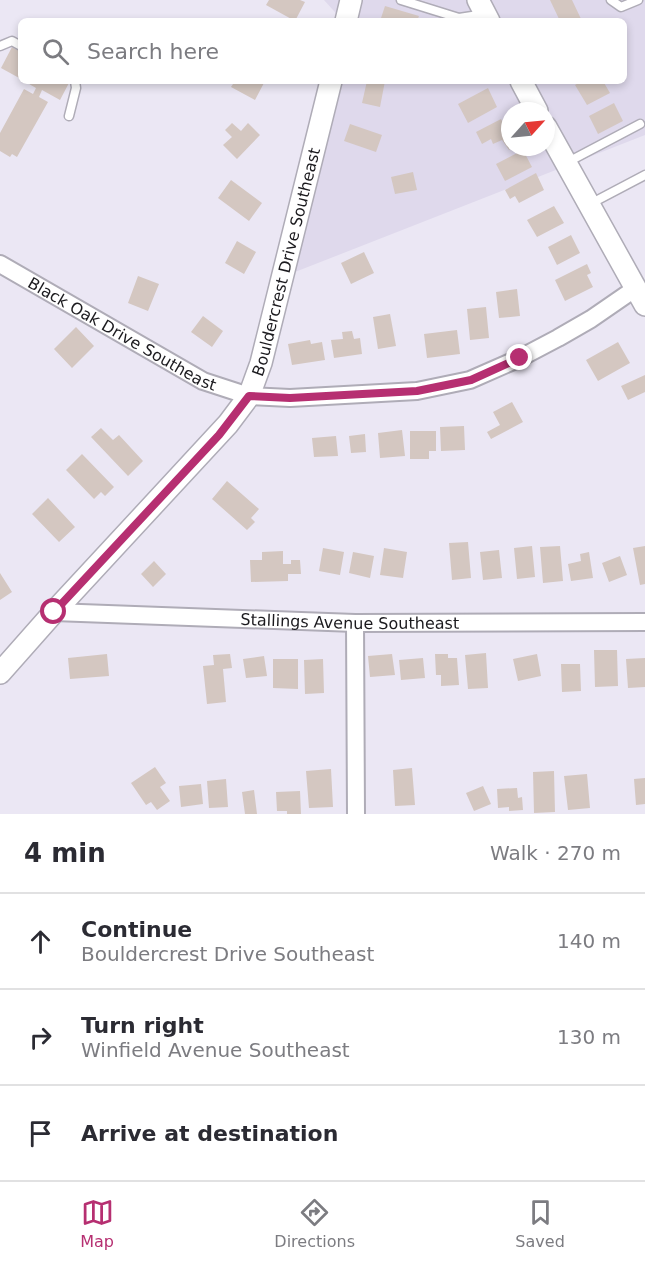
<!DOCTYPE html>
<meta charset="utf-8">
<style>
:root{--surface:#fff;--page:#f7f7f7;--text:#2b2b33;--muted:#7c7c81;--line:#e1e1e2;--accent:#b62f71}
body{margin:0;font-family:"DejaVu Sans",sans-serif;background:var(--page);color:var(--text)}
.compass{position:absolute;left:501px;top:102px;width:54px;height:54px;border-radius:50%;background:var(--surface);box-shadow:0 3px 9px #0003;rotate:63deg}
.stop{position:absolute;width:18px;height:18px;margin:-14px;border:4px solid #b62f71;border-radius:50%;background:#fff}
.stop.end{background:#b62f71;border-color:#fff;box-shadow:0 2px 6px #0008}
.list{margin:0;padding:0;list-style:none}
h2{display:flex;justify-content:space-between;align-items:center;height:78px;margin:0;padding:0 24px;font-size:26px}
h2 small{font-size:20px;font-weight:400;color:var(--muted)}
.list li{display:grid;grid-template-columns:39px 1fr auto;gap:18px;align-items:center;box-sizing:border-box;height:96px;padding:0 24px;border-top:2px solid var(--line)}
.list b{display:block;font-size:22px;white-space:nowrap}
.list p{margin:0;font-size:20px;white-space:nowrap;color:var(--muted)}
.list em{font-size:20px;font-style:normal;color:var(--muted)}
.icon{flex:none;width:33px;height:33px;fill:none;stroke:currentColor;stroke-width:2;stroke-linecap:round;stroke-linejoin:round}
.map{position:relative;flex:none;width:645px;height:814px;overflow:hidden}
.search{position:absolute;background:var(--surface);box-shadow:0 3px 9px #0003;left:18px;right:18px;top:18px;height:66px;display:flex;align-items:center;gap:15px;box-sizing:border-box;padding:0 21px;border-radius:9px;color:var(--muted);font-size:22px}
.sheet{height:366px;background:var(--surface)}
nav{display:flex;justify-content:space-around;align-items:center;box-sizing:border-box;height:84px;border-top:2px solid var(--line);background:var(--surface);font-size:16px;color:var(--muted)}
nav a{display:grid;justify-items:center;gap:3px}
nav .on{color:var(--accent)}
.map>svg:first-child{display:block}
.built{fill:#dfd9ec;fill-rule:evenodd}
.building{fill:#d4c7c1}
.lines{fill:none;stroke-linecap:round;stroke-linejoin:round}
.service-casing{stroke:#afacb7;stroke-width:11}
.minor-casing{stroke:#afacb7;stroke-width:20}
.tertiary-casing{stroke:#afacb7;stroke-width:24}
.service{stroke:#fff;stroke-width:8}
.minor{stroke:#fff;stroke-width:16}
.tertiary{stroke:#fff;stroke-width:21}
.route{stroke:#b62f71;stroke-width:8}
.labels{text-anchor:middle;stroke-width:4.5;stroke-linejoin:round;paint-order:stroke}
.street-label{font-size:16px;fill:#1b1a1e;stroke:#fff}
</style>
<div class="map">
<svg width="645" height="814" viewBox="0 0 645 814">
<rect width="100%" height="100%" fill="#ebe7f4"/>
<path class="built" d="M324,0H645V135L295,272L337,81H624V21H343ZM510,111H546V147H510Z"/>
<path class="building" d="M269,0H300L305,2L295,21L266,5Z
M550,0H572L582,21H560Z
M385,6L419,16L417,21H380Z
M12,47L21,52V79L1,68Z
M24,81H70L60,100L42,90L39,97L48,102L17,157L12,154L10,157L0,151V133L24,89L33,94L36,88Z
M235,81H265L255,100L231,87Z
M367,81H385L380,107L362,103Z
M582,81H603L610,93L587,105L575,85Z
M488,88L497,107L468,123L458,104Z
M614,103L623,121L598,134L589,116Z
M501,119L510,136V147H513L509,150L502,140L493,144L491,139L482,144L476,132Z
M232,123L241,131L248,123L260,135L237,159L223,145L232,137L225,130Z
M350,124L382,135L376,152L344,141Z
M523,150L532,167L505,181L496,164Z
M413,172L417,190L395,194L391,177Z
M536,173L544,190L519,203L515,196L510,199L505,190Z
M231,180L262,203L249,221L218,198Z
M554,206L564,223L537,237L527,220Z
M571,235L580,253L557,265L548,247Z
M237,241L256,252L244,274L225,263Z
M364,252L374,273L351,284L341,263Z
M587,264L591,273L587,275L593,287L565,301L555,280Z
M138,276L159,284L148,311L128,303Z
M517,289L520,316L499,318L496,292Z
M486,307L489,338L470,340L467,309Z
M390,314L396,346L378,349L373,317Z
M203,316L223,331L212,347L191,332Z
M76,327L94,346L72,368L54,349Z
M457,330L460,354L427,358L424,334Z
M352,331L354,339L360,338L362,354L334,358L331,340L343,339L342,332Z
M310,340L311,344L322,342L325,360L292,365L288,344Z
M618,342L630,363L598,381L586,360Z
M645,375V392L628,400L621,386Z
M512,402L523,422L491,439L487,432L500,425L493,412Z
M464,426L465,450L441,451L440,427Z
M101,428L113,440L119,435L143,461L128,476L91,437Z
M402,430L405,456L380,458L378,433Z
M410,431H436V451H429V459H410Z
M365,434L366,452L351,453L349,436Z
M336,436L338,456L314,457L312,438Z
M82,454L114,487L105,496L101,492L94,499L66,470Z
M227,481L259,509L251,518L255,522L247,530L212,499Z
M48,498L75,527L59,542L32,514Z
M468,542L471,578L452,580L449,543Z
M532,546L535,577L517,579L514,548Z
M560,546L563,581L543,583L540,547Z
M645,546V584L640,585L633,548Z
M323,548L344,552L340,575L319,571Z
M384,548L407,552L403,578L380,575Z
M499,550L502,578L483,580L480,552Z
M283,551V564H291V560H300L301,574H288V581L251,582L250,560H262V552Z
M353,552L374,556L370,578L349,573Z
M589,552L593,578L571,581L568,564L581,561L580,554Z
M620,556L627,575L609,582L602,563Z
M154,561L166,574L153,587L141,574Z
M0,573L12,592L0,600Z
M594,650H617L618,686L595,687Z
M486,653L488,688L468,689L465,655Z
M107,654L109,676L70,679L68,658Z
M230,654L232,668L223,669L226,702L207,704L203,666L214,665L213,655Z
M392,654L395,675L370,677L368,656Z
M435,654H448V658H457L459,685L441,686V675H436Z
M537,654L541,676L518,681L513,659Z
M264,656L267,676L246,678L243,659Z
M423,658L425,678L401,680L399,660Z
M645,658V687L628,688L626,659Z
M273,659H298V689L273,688Z
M323,659L324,693L305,694L304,660Z
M561,664H580L581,691L562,692Z
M155,767L166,783L160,787L170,801L157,810L151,802L146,805L131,783Z
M412,768L415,805L395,806L393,770Z
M331,769L333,807L309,808L306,771Z
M554,771L555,812L534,813L533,772Z
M587,774L590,808L568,810L564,776Z
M645,778V804L636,805L634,779Z
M226,779L228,807L209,808L207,781Z
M201,784L203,804L181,807L179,786Z
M483,786L491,804L474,811L466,793Z
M517,788L518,798L522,797L523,810L509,811V807L498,808L497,789Z
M254,790L257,814H245L242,792Z
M300,791L301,814H287V811H277L276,792Z"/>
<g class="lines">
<defs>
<path id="service" d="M401,0L459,18L485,14
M611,0L621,7L638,0
M0,46L12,41L21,46
M69,116L76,88L75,81
M566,163L640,124
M590,204L645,175"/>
<g id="minor">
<path id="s1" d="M0,264L203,381L249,396L290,398L417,391L470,380L520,358L558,338L591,319L636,288"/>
<path id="s2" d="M54,612L355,623L645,622"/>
<path d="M355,623L356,814"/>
</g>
<g id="tertiary">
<path d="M478,0L489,21"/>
<path d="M346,21L351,0"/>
<path d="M521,81L537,111"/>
<path d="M546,127L645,305"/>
<path id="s3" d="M0,673L54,612L228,424L249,396L261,363L331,81"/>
</g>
</defs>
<use href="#service" class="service-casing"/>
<use href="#minor" class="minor-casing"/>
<use href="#tertiary" class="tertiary-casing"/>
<use href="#service" class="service"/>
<use href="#minor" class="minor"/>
<use href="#tertiary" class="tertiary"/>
</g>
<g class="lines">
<path class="route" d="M54,612L219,435L249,396L290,398L417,391L471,380L520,358"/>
</g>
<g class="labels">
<g class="street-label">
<text dy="6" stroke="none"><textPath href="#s3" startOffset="512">Bouldercrest Drive Southeast</textPath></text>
<text dy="6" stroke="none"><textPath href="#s1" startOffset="141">Black Oak Drive Southeast</textPath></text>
<text dy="6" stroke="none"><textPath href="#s2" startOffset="296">Stallings Avenue Southeast</textPath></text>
</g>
</g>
</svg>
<svg class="compass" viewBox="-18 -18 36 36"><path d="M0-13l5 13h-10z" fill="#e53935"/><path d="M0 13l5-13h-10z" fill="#7c7c81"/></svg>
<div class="stop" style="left:54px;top:612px"></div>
<div class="stop end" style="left:520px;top:358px"></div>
<div class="search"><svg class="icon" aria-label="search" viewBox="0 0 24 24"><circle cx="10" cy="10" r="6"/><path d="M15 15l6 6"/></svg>Search here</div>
</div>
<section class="sheet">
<h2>4 min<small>Walk · 270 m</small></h2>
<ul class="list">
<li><svg class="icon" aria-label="ahead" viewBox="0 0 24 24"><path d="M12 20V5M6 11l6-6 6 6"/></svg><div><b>Continue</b><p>Bouldercrest Drive Southeast</p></div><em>140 m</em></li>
<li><svg class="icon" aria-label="right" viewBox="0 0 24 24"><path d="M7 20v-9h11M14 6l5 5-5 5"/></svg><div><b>Turn right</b><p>Winfield Avenue Southeast</p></div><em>130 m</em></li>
<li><svg class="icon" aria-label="arrive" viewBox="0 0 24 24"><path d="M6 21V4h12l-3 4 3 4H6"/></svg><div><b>Arrive at destination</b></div></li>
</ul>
</section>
<nav>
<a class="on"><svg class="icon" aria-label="map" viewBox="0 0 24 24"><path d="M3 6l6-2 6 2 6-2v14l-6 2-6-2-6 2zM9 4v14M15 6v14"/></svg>Map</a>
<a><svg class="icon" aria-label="directions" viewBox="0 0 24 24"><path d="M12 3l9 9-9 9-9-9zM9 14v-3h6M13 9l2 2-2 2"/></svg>Directions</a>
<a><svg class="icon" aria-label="saved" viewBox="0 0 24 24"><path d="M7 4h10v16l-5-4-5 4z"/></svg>Saved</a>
</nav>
